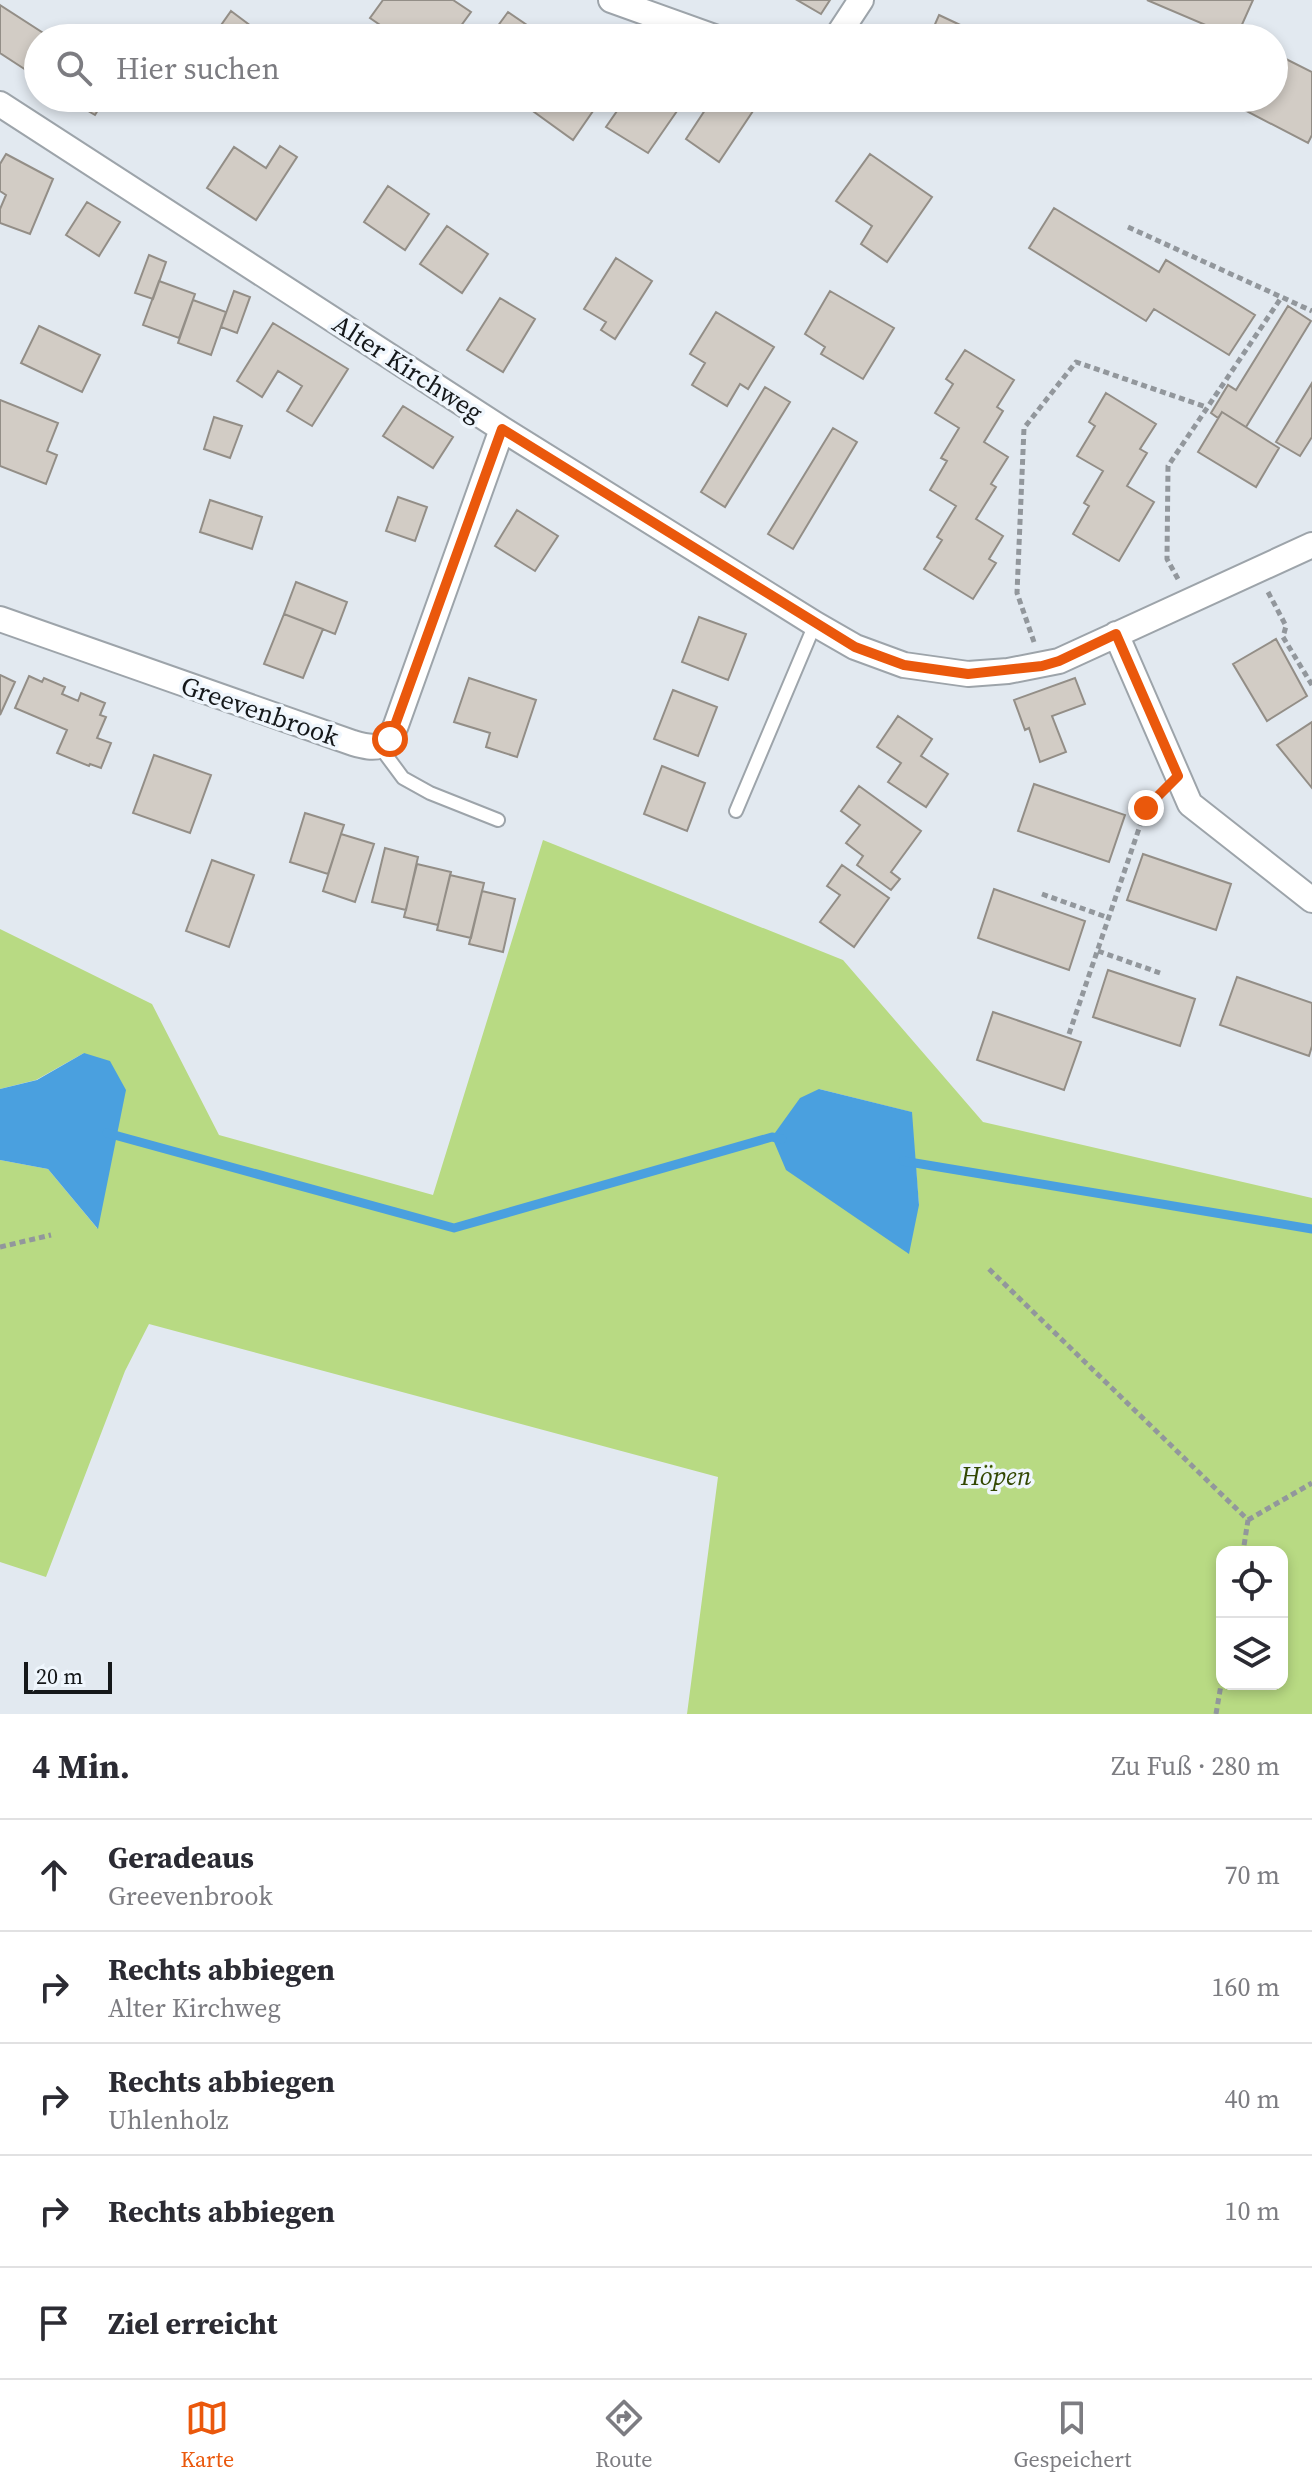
<!DOCTYPE html>
<html lang="de">
<meta charset="utf-8">
<style>
:root{--surface:#fff;--page:#f2f2f3;--text:#2b2b33;--muted:#7c7c81;--line:#e1e1e2;--accent:#ea580c}
body{margin:0;font-family:"Source Serif 4",serif;background:var(--page);color:var(--text)}
.controls{position:absolute;right:24px;bottom:24px;display:grid;overflow:hidden;border-radius:16px;box-shadow:0 4px 12px #0003}
.controls button{width:72px;height:72px;display:grid;place-items:center;padding:0;border:0;border-bottom:2px solid var(--line);background:var(--surface);color:var(--text);font:40px sans-serif}
.scale{position:absolute;left:24px;bottom:20px;width:88px;box-sizing:border-box;padding-left:8px;border:4px solid #15181a;border-top:0;font-size:22px;line-height:28px;white-space:nowrap;color:#15181a;-webkit-text-stroke:6px #eff6fd;paint-order:stroke}
.stop{position:absolute;width:24px;height:24px;margin:-18px;border:6px solid #ea580c;border-radius:50%;background:#fff}
.stop.end{background:#ea580c;border-color:#fff;box-shadow:0 2px 8px #0008}
.list{margin:0;padding:0;list-style:none}
h2{display:flex;justify-content:space-between;align-items:center;height:104px;margin:0;padding:0 32px;font-size:34px}
h2 small{font-size:26px;font-weight:400;color:var(--muted)}
.list li{display:grid;grid-template-columns:52px 1fr auto;gap:24px;align-items:center;box-sizing:border-box;height:112px;padding:0 32px;border-top:2px solid var(--line)}
.list b{display:block;font-size:30px;white-space:nowrap}
.list p{margin:0;font-size:26px;white-space:nowrap;color:var(--muted)}
.list em{font-size:26px;font-style:normal;color:var(--muted)}
.icon{flex:none;width:44px;height:44px;fill:none;stroke:currentColor;stroke-width:2;stroke-linecap:round;stroke-linejoin:round}
.map{position:relative;flex:none;width:1312px;height:1714px;overflow:hidden}
.search{position:absolute;background:var(--surface);box-shadow:0 4px 12px #0003;left:24px;right:24px;top:24px;height:88px;display:flex;align-items:center;gap:20px;box-sizing:border-box;padding:0 28px;border-radius:44px;color:var(--muted);font-size:30px}
.sheet{height:664px;background:var(--surface)}
nav{display:flex;justify-content:space-around;align-items:center;box-sizing:border-box;height:112px;border-top:2px solid var(--line);background:var(--surface);font-size:22px;color:var(--muted)}
nav a{display:grid;justify-items:center;gap:4px}
nav .on{color:var(--accent)}
.map>svg:first-child{display:block}
.green{fill:#b8da83;fill-rule:evenodd}
.water{fill:#4aa0df}
.lines{fill:none;stroke-linecap:round;stroke-linejoin:round}
.stream{stroke:#4aa0df;stroke-width:9}
.building{fill:#d2ccc5;stroke:#938e87;stroke-width:2}
.service-casing{stroke:#9da4aa;stroke-width:16}
.minor-casing{stroke:#9da4aa;stroke-width:28}
.path{stroke:#92979c;stroke-width:5;stroke-dasharray:6 4;stroke-linecap:butt}
.service{stroke:#fff;stroke-width:12}
.minor{stroke:#fff;stroke-width:24}
.route{stroke:#ea580c;stroke-width:10}
.labels{text-anchor:middle;stroke-width:7;stroke-linejoin:round;paint-order:stroke}
.street-label{font-size:26px;fill:#15181a;stroke:#eff6fd}
.park-label{font-size:26px;font-style:italic;fill:#334802;stroke:#eff6fd}
</style>
<div class="map">
<svg width="1312" height="1714" viewBox="0 0 1312 1714">
<rect width="100%" height="100%" fill="#e2e9f0"/>
<path class="green" d="M543,840L843,960L983,1122L1312,1198V1714H687L718,1477L149,1324L125,1371L46,1577L0,1562V1160L48,1169L97,1228L84,1053L36,1080L0,1089V929L152,1004L219,1135L433,1195ZM819,1089L911,1112L919,1205ZM1222,1552H1282V1684H1222Z"/>
<path class="water" d="M84,1053L110,1061L126,1090L98,1229L48,1169L0,1160V1089L37,1080Z
M819,1089L912,1112L919,1205L909,1254L786,1170L772,1137L800,1098Z"/>
<g class="lines">
<path class="stream" d="M107,1133L454,1228L772,1137L782,1139
M903,1161L1312,1229"/>
</g>
<path class="building" d="M383,0H453L471,12L452,38H399L370,18Z
M797,0H830L821,14Z
M1147,0H1253L1236,38Z
M0,5L51,38H38V59L29,72L0,53Z
M231,11L267,38H212Z
M508,12L546,38H489Z
M939,15L988,38H929Z
M1274,53L1312,72V135L1308,143L1233,104L1235,98H1274Z
M66,98H124L116,109L103,102L95,115Z
M537,98H602L573,140L530,109Z
M626,98H686L648,153L606,127Z
M713,98L761,99L719,162L686,139Z
M971,98H990L987,105Z
M280,146L297,157L256,220L207,188L234,147L266,168Z
M6,154L53,179L30,234L0,223V209L6,195L0,191V164Z
M870,154L932,197L887,262L861,244L872,226L836,201Z
M388,186L429,214L405,250L364,222Z
M87,202L120,222L99,256L66,235Z
M1054,208L1159,272L1166,260L1255,315L1229,355L1154,309L1146,321L1029,248Z
M447,226L488,254L462,293L420,264Z
M149,255L166,262L153,299L135,293Z
M616,258L652,281L615,339L601,330L606,322L584,309Z
M159,281L195,294L179,338L143,325Z
M234,291L250,297L237,333L221,327Z
M830,291L894,328L863,379L821,354L825,347L805,334Z
M500,298L535,319L503,372L467,350Z
M193,300L226,312L211,355L178,343Z
M1288,306L1311,321L1246,427L1222,412L1218,418L1211,413L1228,385L1236,390Z
M716,312L774,347L748,389L740,384L727,406L692,385L705,363L690,354Z
M273,323L348,369L312,426L287,411L302,386L278,371L262,397L237,381Z
M39,326L100,355L82,392L21,363Z
M965,350L1014,380L997,407L1003,411L984,442L1008,457L991,484L996,487L976,519L1003,536L989,559L996,563L973,599L924,569L942,540L937,537L956,506L930,490L947,461L941,458L959,428L935,413L953,384L946,379Z
M1312,383V437L1300,456L1276,442Z
M765,387L790,402L725,507L701,492Z
M1106,393L1156,424L1140,449L1147,453L1127,486L1154,502L1119,561L1073,534L1089,506L1084,503L1103,471L1077,456L1095,426L1089,422Z
M0,400L58,423L47,451L57,455L46,484L0,466Z
M403,406L453,437L433,468L383,436Z
M1222,412L1279,448L1256,487L1198,452Z
M214,417L242,426L230,458L204,449Z
M833,428L857,442L793,549L768,534Z
M398,497L427,507L415,541L386,531Z
M210,500L262,517L252,549L200,532Z
M517,510L558,536L535,571L495,546Z
M296,582L347,602L335,634L284,614Z
M284,614L323,629L303,678L264,664Z
M699,617L746,634L728,680L682,662Z
M1276,639L1307,696L1267,721L1233,664Z
M0,675L15,682L0,715Z
M29,676L42,682L44,678L65,687L62,694L78,701L81,693L105,703L100,715L106,717L97,738L111,743L101,768L90,764L89,766L57,753L67,730L15,708Z
M469,678L536,700L517,757L486,747L490,733L454,722Z
M1075,678L1085,704L1052,716L1066,752L1040,762L1029,728L1025,730L1014,700Z
M673,690L717,707L698,756L654,739Z
M898,716L932,739L921,756L948,774L926,807L888,782L901,763L877,747Z
M1312,722V788L1277,745Z
M154,755L211,775L190,833L133,813Z
M662,766L705,783L687,831L644,814Z
M1034,784L1125,815L1109,862L1018,831Z
M859,786L921,831L891,872L900,879L891,890L857,865L863,856L846,843L860,825L841,811Z
M305,813L344,825L328,874L290,862Z
M341,834L374,844L355,902L323,891Z
M385,848L418,857L406,910L372,902Z
M1143,854L1231,884L1216,930L1127,900Z
M212,860L254,875L229,947L186,931Z
M417,864L451,872L438,925L404,917Z
M842,865L889,898L854,947L820,922L840,895L827,886Z
M450,875L484,883L471,938L437,930Z
M994,889L1085,921L1069,970L978,938Z
M482,891L515,899L503,952L469,944Z
M1108,970L1195,999L1180,1046L1093,1017Z
M1237,977L1312,1003V1046L1309,1056L1220,1025Z
M993,1012L1081,1042L1064,1090L977,1060Z"/>
<g class="lines">
<defs>
<path id="service" d="M380,747L403,778L430,793L498,820
M736,811L815,624"/>
<path id="minor" d="M611,0L717,38
M836,38L861,0
M0,104L502,429L815,624L855,647L904,665L968,674L1008,671L1059,661L1312,545
M0,619L353,743C377,750 386,749 396,725L502,429
M1116,634L1190,804L1312,900"/>
</defs>
<use href="#service" class="service-casing"/>
<use href="#minor" class="minor-casing"/>
<path class="path" d="M1128,227L1312,311
M1178,579L1167,559L1168,466L1281,298
M1268,592L1286,626L1283,637L1312,685
M1034,642L1017,593L1024,428L1076,362L1206,407
M1042,894L1109,918
M1098,951L1160,973
M1069,1034L1146,808L1158,797
M0,1247L51,1235
M989,1269L1248,1520L1243,1552
M1248,1520L1312,1483
M1216,1714L1222,1679"/>
<use href="#service" class="service"/>
<use href="#minor" class="minor"/>
</g>
<g class="lines">
<path class="route" d="M390,739L502,429L855,647L904,665L968,674L1042,666L1059,661L1116,634L1178,776L1146,808"/>
</g>
<g class="labels">
<g class="street-label">
<text transform="translate(408 368) rotate(33)" y="9">Alter Kirchweg</text>
<text transform="translate(260 711) rotate(19)" y="9">Greevenbrook</text>
</g>
<g class="park-label">
<text x="996" y="1485">Höpen</text>
</g>
</g>
</svg>
<div class="controls">
<button><svg class="icon" aria-label="locate" viewBox="0 0 24 24"><circle cx="12" cy="12" r="6"/><path d="M12 2v4M12 18v4M2 12h4M18 12h4"/></svg></button>
<button><svg class="icon" aria-label="layers" viewBox="0 0 24 24"><path d="M12 4l9 5-9 5-9-5zM3 14l9 5 9-5"/></svg></button>
</div>
<div class="scale">20 m</div>
<div class="stop" style="left:390px;top:739px"></div>
<div class="stop end" style="left:1146px;top:808px"></div>
<div class="search"><svg class="icon" aria-label="search" viewBox="0 0 24 24"><circle cx="10" cy="10" r="6"/><path d="M15 15l6 6"/></svg>Hier suchen</div>
</div>
<section class="sheet">
<h2>4 Min.<small>Zu Fuß · 280 m</small></h2>
<ul class="list">
<li><svg class="icon" aria-label="ahead" viewBox="0 0 24 24"><path d="M12 20V5M6 11l6-6 6 6"/></svg><div><b>Geradeaus</b><p>Greevenbrook</p></div><em>70 m</em></li>
<li><svg class="icon" aria-label="right" viewBox="0 0 24 24"><path d="M7 20v-9h11M14 6l5 5-5 5"/></svg><div><b>Rechts abbiegen</b><p>Alter Kirchweg</p></div><em>160 m</em></li>
<li><svg class="icon" aria-label="right" viewBox="0 0 24 24"><path d="M7 20v-9h11M14 6l5 5-5 5"/></svg><div><b>Rechts abbiegen</b><p>Uhlenholz</p></div><em>40 m</em></li>
<li><svg class="icon" aria-label="right" viewBox="0 0 24 24"><path d="M7 20v-9h11M14 6l5 5-5 5"/></svg><div><b>Rechts abbiegen</b></div><em>10 m</em></li>
<li><svg class="icon" aria-label="arrive" viewBox="0 0 24 24"><path d="M6 21V4h12l-3 4 3 4H6"/></svg><div><b>Ziel erreicht</b></div></li>
</ul>
</section>
<nav>
<a class="on"><svg class="icon" aria-label="map" viewBox="0 0 24 24"><path d="M3 6l6-2 6 2 6-2v14l-6 2-6-2-6 2zM9 4v14M15 6v14"/></svg>Karte</a>
<a><svg class="icon" aria-label="directions" viewBox="0 0 24 24"><path d="M12 3l9 9-9 9-9-9zM9 14v-3h6M13 9l2 2-2 2"/></svg>Route</a>
<a><svg class="icon" aria-label="saved" viewBox="0 0 24 24"><path d="M7 4h10v16l-5-4-5 4z"/></svg>Gespeichert</a>
</nav>
